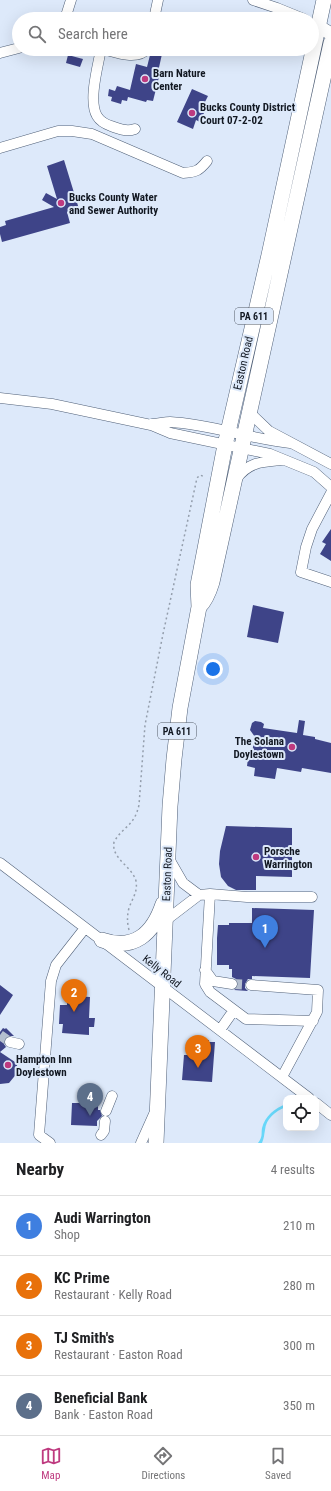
<!DOCTYPE html>
<meta charset="utf-8">
<style>
:root{--surface:#fff;--page:#f6f6f6;--text:#202124;--muted:#757577;--line:#e0e0e0;--accent:#be3a7f}
body{margin:0;font-family:"Roboto Condensed",sans-serif;background:var(--page);color:var(--text)}
.controls{position:absolute;right:12px;bottom:12px;display:grid;overflow:hidden;border-radius:8px;box-shadow:0 4px 16px #0002}
.controls button{width:36px;height:36px;display:grid;place-items:center;padding:0;border:0;border-bottom:1px solid var(--line);background:var(--surface);color:var(--text);font:20px sans-serif}
.you{position:absolute;left:213px;top:669px;width:14px;height:14px;margin:-10px;border:3px solid #fff;border-radius:50%;background:#1a73e8;box-shadow:0 0 0 6px #1a73e833}
.badge{display:grid;place-items:center;width:26px;height:26px;border-radius:50%;background:var(--accent);color:#fff;font-size:13px;font-weight:700}
.pin{position:absolute;translate:-50% -33px;filter:drop-shadow(0 1px 2px #0008)}
.pin::after{content:'';position:absolute;top:21px;width:14px;height:12px;background:inherit;clip-path:polygon(0 0,100% 0,50% 100%)}
.list{margin:0;padding:0;list-style:none}
h2{display:flex;justify-content:space-between;align-items:center;height:52px;margin:0;padding:0 16px;font-size:17px}
h2 small{font-size:13px;font-weight:400;color:var(--muted)}
.list li{display:grid;grid-template-columns:26px 1fr auto;gap:12px;align-items:center;box-sizing:border-box;height:60px;padding:0 16px;border-top:1px solid var(--line)}
.list b{display:block;font-size:15px;white-space:nowrap}
.list p{margin:0;font-size:13px;white-space:nowrap;color:var(--muted)}
.list em{font-size:13px;font-style:normal;color:var(--muted)}
.icon{flex:none;width:22px;height:22px;fill:none;stroke:currentColor;stroke-width:2;stroke-linecap:round;stroke-linejoin:round}
.map{position:relative;flex:none;width:331px;height:1143px;overflow:hidden}
.search{position:absolute;background:var(--surface);box-shadow:0 4px 16px #0002;left:12px;right:12px;top:12px;height:44px;display:flex;align-items:center;gap:10px;box-sizing:border-box;padding:0 14px;border-radius:22px;color:var(--muted);font-size:15px}
.sheet{height:292px;background:var(--surface)}
nav{display:flex;justify-content:space-around;align-items:center;box-sizing:border-box;height:56px;border-top:1px solid var(--line);background:var(--surface);font-size:11px;color:var(--muted)}
nav a{display:grid;justify-items:center;gap:2px}
nav .on{color:var(--accent)}
.map>svg:first-child{display:block}
.water{fill:#68d7f9}
.building{fill:#3e4488}
.lines{fill:none;stroke-linecap:round;stroke-linejoin:round}
.minor-tunnel{stroke:#b4bfcf;stroke-width:10;stroke-dasharray:10 5;stroke-linecap:butt}
.minor-casing{stroke:#506078;stroke-width:11}
.major-casing{stroke:#506078;stroke-width:14}
.highway-casing{stroke:#506078;stroke-width:16}
.path{stroke:#949eac;stroke-width:1.5;stroke-dasharray:2 3;stroke-linecap:butt}
.minor{stroke:#fff;stroke-width:10}
.major{stroke:#fff;stroke-width:13}
.highway{stroke:#fff;stroke-width:15}
.poi-dot{fill:#be3a7f;stroke:#dde9fa;stroke-width:1.5}
.labels{text-anchor:middle;stroke-width:4;stroke-linejoin:round;paint-order:stroke}
.shield{fill:#dde9fa;stroke:#4f5763;stroke-width:1}
.shield-label{font-size:10px;font-weight:bold;fill:#121822}
.poi-label{font-size:11px;font-weight:bold;fill:#121822;stroke:#dde9fa;text-anchor:start}
.street-label{font-size:11px;fill:#121822;stroke:#dde9fa}
</style>
<div class="map">
<svg width="331" height="1143" viewBox="0 0 331 1143">
<rect width="100%" height="100%" fill="#dde9fa"/>
<path class="water" d="M286,1104V1107C275,1111 266,1119 265,1130C264,1136 264,1138 262,1143H258C263,1136 261,1135 262,1128C265,1116 275,1108 286,1104Z"/>
<path class="building" d="M153,51L162,54L158,72L160,73L153,101L147,100L146,102L128,97L127,101L122,100L121,104L111,101L112,97L108,96L109,89L115,91L117,86L130,90L136,64L147,67L150,55Z
M68,55L83,59L80,67L66,63Z
M192,89L208,96L204,104L207,106L200,122L196,120L193,129L177,122Z
M64,160L79,209L67,212L70,223L2,242L0,234V227L6,225L5,221L54,207L42,200L46,193L57,199L47,166Z
M331,529V561L320,554L326,544L322,542Z
M253,605L284,612L278,643L247,637Z
M299,720L305,721L303,735L315,737V739L331,743V773L302,768L301,772L277,768L275,779L254,776L255,768L247,766L249,751L252,752L255,737L250,730L252,723L255,721L261,722L264,724L263,728L297,733Z
M226,826L292,828V877L256,876V890H236L228,886L221,877L219,864L220,851Z
M252,908L314,910L310,978L252,976V979H248L245,984V988L248,991L234,990L237,988L238,985L236,979L232,977V969H229V965H217V938L218,925H229V923H252Z
M0,985L13,995L0,1015Z
M75,996L90,997L89,1018H95L94,1027H89V1035L62,1033L63,1024H59L60,1005H67V998H75Z
M3,1028L5,1029L6,1028L14,1036H8L5,1038L4,1044L6,1047L0,1052L18,1064L16,1067L18,1068V1072L9,1083L0,1084V1032Z
M191,1039L209,1040V1042H215L212,1082L182,1080L184,1055H190Z
M80,1099L92,1100V1104H98V1110H100L102,1116L97,1121V1126L71,1125L72,1103H79Z"/>
<g class="lines">
<path class="minor-tunnel" d="M232,984L251,985
M0,1035L10,1042"/>
<defs>
<path id="minor" d="M253,0L277,8L304,19
M65,19L71,0
M154,19L158,0
M101,49C98,66 88,101 97,116C100,121 105,124 111,126C119,129 127,132 135,129
M103,49C115,52 137,61 147,49
M0,53L19,48
M0,148L58,131H72L92,134L183,173C196,172 199,171 207,161
M0,398L52,404L151,425L170,433L270,454L314,472L331,487
M249,412L269,431L331,464
M152,424C158,424 164,422 170,422C210,424 250,439 290,443
M237,478C250,461 263,462 283,460
M331,493L312,529L306,547L301,572L331,582
M168,857L183,883L199,895
M0,863L309,1098
M210,894L205,984L210,992L246,1019L313,1021
M165,921L199,895L210,894L247,897H312
M205,970L213,981L232,984
M251,985L318,990L317,1012L282,1077
M220,1030L234,1010
M10,1042L19,1044
M316,1103L331,1115
M106,1111L112,1096
M101,1135L104,1131L105,1121
M50,1143L39,1135L51,981L56,965L85,928
M141,1143L154,1114"/>
<path id="major" d="M318,26L331,34"/>
<path id="highway" d="M199,607C206,600 209,592 212,582L331,43
M102,940C134,951 153,934 163,904
M156,1143L170,806L174,759L180,708L199,607L198,585L225,445L269,255L324,0"/>
</defs>
<use href="#minor" class="minor-casing"/>
<use href="#major" class="major-casing"/>
<use href="#highway" class="highway-casing"/>
<path class="path" d="M129,930C127,922 127,916 129,908C132,899 138,892 136,881C132,866 111,859 114,842C123,826 134,827 139,805L145,725L163,634L197,478L200,475L205,477"/>
<use href="#minor" class="minor"/>
<use href="#major" class="major"/>
<use href="#highway" class="highway"/>
</g>
<g class="poi-dot">
<circle cx="145" cy="79" r="4"/>
<circle cx="192" cy="113" r="4"/>
<circle cx="61" cy="203" r="4"/>
<circle cx="292" cy="747" r="4"/>
<circle cx="256" cy="857" r="4"/>
<circle cx="8" cy="1065" r="4"/>
</g>
<g class="labels">
<g class="shield">
<rect x="235" y="308" width="38" height="16" rx="3"/>
<rect x="158" y="723" width="38" height="16" rx="3"/>
</g>
<g class="shield-label">
<text x="254" y="320">PA 611</text>
<text x="177" y="735">PA 611</text>
</g>
<g class="poi-label">
<text x="153" y="77">Barn Nature<tspan x="153" dy="13">Center</tspan></text>
<text x="200" y="111">Bucks County District<tspan x="200" dy="13">Court 07-2-02</tspan></text>
<text x="69" y="201">Bucks County Water<tspan x="69" dy="13">and Sewer Authority</tspan></text>
<text x="284" y="745" text-anchor="end">The Solana<tspan x="284" dy="13">Doylestown</tspan></text>
<text x="264" y="855">Porsche<tspan x="264" dy="13">Warrington</tspan></text>
<text x="16" y="1063">Hampton Inn<tspan x="16" dy="13">Doylestown</tspan></text>
</g>
<g class="street-label">
<text transform="translate(243 363) rotate(-77)" y="4">Easton Road</text>
<text transform="translate(167 874) rotate(-88)" y="4">Easton Road</text>
<text transform="translate(162 971) rotate(38)" y="4">Kelly Road</text>
</g>
</g>
</svg>
<div class="controls">
<button><svg class="icon" aria-label="locate" viewBox="0 0 24 24"><circle cx="12" cy="12" r="6"/><path d="M12 2v4M12 18v4M2 12h4M18 12h4"/></svg></button>
</div>
<div class="you"></div>
<div class="pin badge" style="left:265px;top:948px;background:#3f7fe0">1</div>
<div class="pin badge" style="left:74px;top:1012px;background:#e8710a">2</div>
<div class="pin badge" style="left:198px;top:1068px;background:#e8710a">3</div>
<div class="pin badge" style="left:90px;top:1116px;background:#5c6f8a">4</div>
<div class="search"><svg class="icon" aria-label="search" viewBox="0 0 24 24"><circle cx="10" cy="10" r="6"/><path d="M15 15l6 6"/></svg>Search here</div>
</div>
<section class="sheet">
<h2>Nearby<small>4 results</small></h2>
<ul class="list">
<li><span class="badge" style="background:#3f7fe0">1</span><div><b>Audi Warrington</b><p>Shop</p></div><em>210 m</em></li>
<li><span class="badge" style="background:#e8710a">2</span><div><b>KC Prime</b><p>Restaurant · Kelly Road</p></div><em>280 m</em></li>
<li><span class="badge" style="background:#e8710a">3</span><div><b>TJ Smith's</b><p>Restaurant · Easton Road</p></div><em>300 m</em></li>
<li><span class="badge" style="background:#5c6f8a">4</span><div><b>Beneficial Bank</b><p>Bank · Easton Road</p></div><em>350 m</em></li>
</ul>
</section>
<nav>
<a class="on"><svg class="icon" aria-label="map" viewBox="0 0 24 24"><path d="M3 6l6-2 6 2 6-2v14l-6 2-6-2-6 2zM9 4v14M15 6v14"/></svg>Map</a>
<a><svg class="icon" aria-label="directions" viewBox="0 0 24 24"><path d="M12 3l9 9-9 9-9-9zM9 14v-3h6M13 9l2 2-2 2"/></svg>Directions</a>
<a><svg class="icon" aria-label="saved" viewBox="0 0 24 24"><path d="M7 4h10v16l-5-4-5 4z"/></svg>Saved</a>
</nav>
